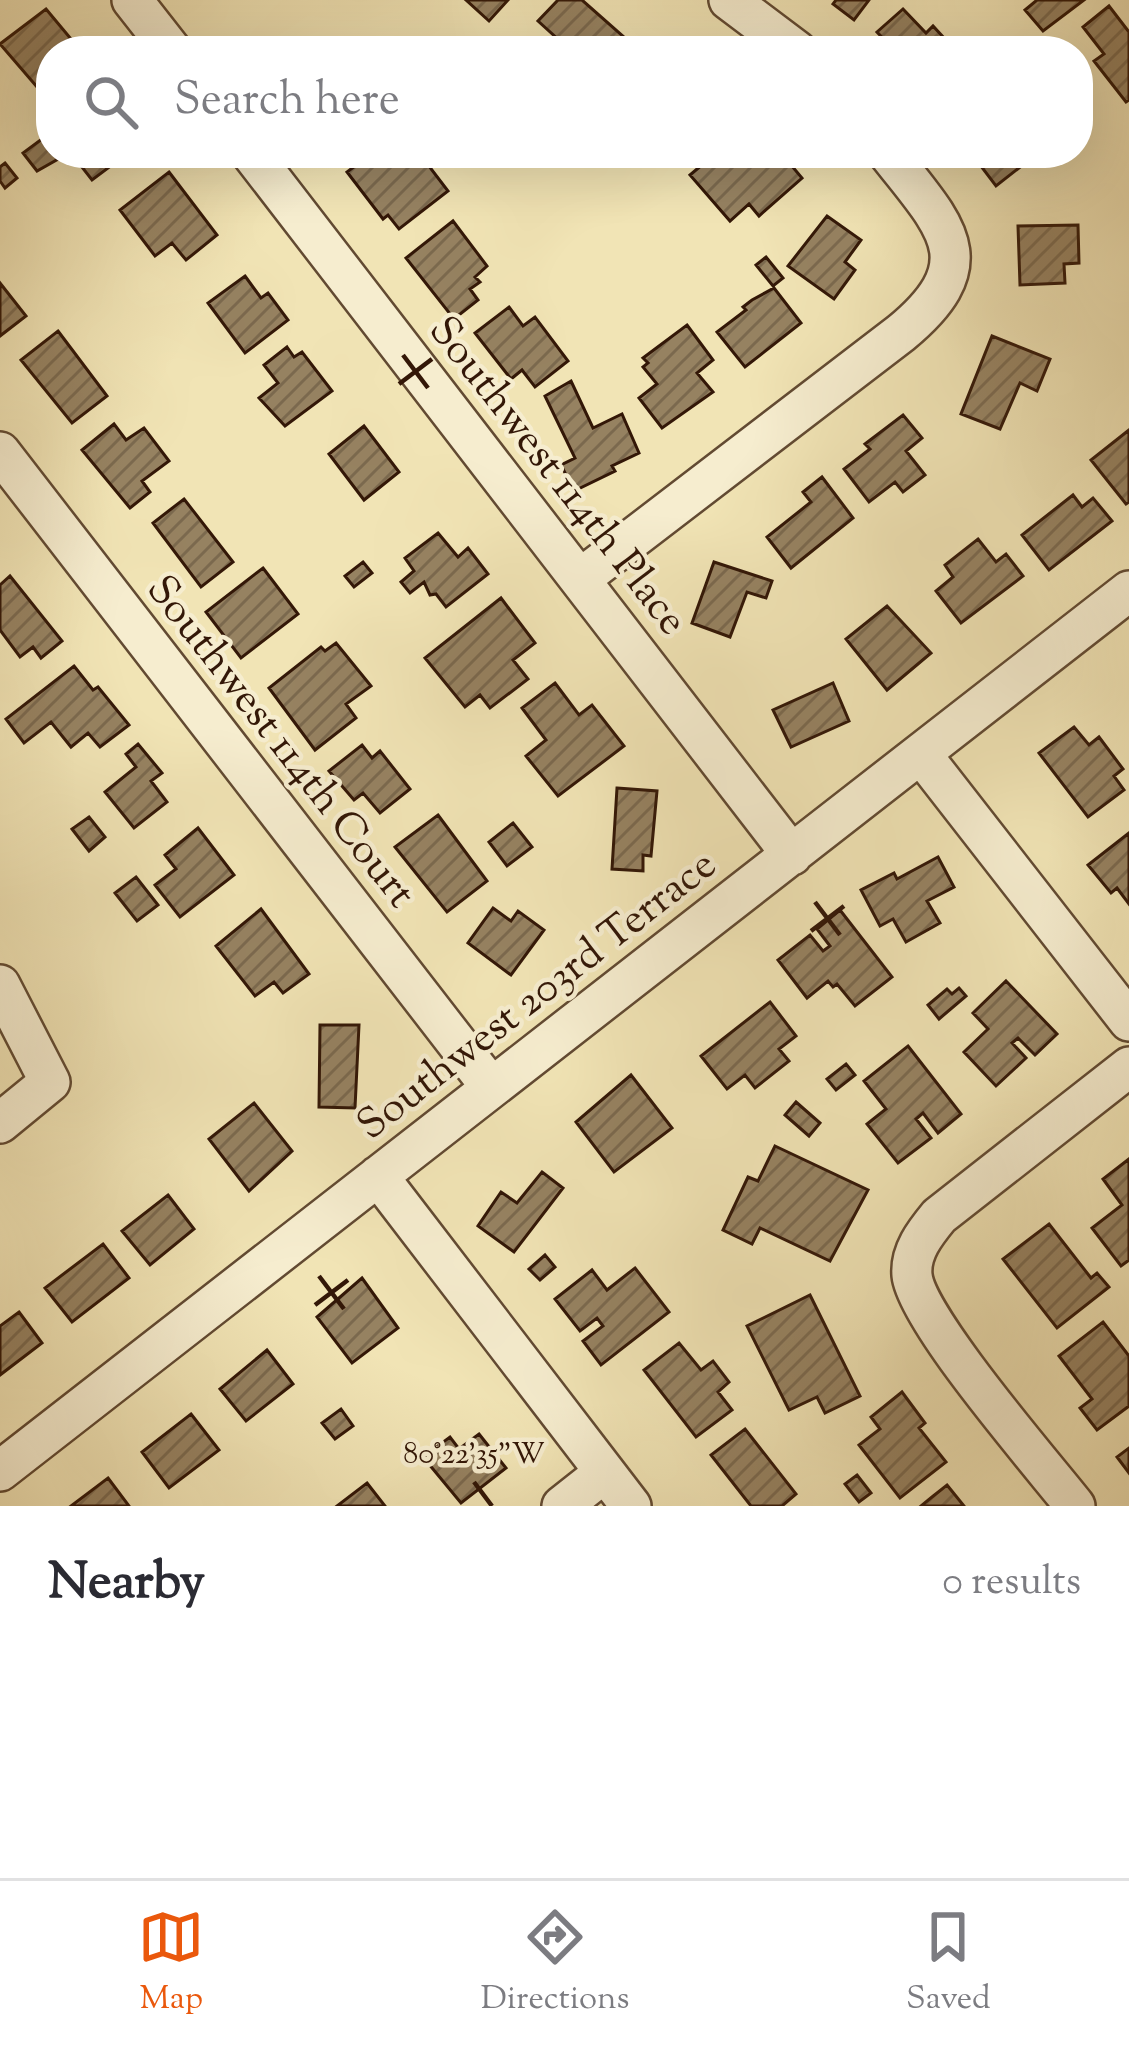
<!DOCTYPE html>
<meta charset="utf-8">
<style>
:root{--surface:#fff;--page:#f7f7f7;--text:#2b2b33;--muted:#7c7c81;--line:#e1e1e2;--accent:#ea580c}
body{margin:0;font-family:"Sorts Mill Goudy",serif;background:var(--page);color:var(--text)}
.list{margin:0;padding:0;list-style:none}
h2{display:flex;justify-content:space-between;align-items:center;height:156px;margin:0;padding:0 48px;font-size:51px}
h2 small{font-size:39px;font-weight:400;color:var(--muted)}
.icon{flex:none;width:66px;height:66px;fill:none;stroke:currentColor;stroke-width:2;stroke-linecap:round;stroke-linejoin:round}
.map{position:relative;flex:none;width:1129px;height:1506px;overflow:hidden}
.search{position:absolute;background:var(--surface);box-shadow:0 12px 48px #0002;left:36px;right:36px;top:36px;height:132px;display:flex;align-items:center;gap:30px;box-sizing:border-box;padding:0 42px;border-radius:48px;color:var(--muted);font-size:45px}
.sheet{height:372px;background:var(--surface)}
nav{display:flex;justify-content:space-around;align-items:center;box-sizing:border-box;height:168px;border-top:3px solid var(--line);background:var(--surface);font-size:33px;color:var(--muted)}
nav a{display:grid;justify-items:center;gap:6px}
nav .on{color:var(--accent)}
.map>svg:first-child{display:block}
.building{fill:url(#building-hatch);stroke:#331707;stroke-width:3}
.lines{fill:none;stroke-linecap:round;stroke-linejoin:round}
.minor-casing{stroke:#624a32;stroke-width:44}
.minor{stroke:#f6edcf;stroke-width:39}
.ticks{fill:none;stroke:#331707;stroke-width:4.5}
.labels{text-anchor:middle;stroke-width:9;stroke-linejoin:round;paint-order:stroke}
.street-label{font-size:42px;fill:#331707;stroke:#f6edcf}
.ticks-label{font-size:30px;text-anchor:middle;fill:#331707;stroke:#f6edcf;stroke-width:9;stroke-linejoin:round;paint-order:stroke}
</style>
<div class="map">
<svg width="1129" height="1506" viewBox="0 0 1129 1506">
<defs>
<pattern id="building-hatch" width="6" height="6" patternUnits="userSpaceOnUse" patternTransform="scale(3)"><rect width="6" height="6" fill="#968261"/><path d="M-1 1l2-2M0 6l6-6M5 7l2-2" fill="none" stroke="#7b694e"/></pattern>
</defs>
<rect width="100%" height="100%" fill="#f1e4b5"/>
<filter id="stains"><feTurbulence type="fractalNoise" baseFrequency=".00167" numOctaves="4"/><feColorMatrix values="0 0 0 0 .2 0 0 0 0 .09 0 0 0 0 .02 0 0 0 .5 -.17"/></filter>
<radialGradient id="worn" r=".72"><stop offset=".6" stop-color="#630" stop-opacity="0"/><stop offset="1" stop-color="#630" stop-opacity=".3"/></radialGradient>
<path class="building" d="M466,0H508L489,21Z
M558,0H582L624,37L611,51H560L556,48L561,42L538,21Z
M836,0H869L854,20L833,4Z
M1037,0H1084L1043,31L1025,10Z
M1109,6L1129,32V100L1126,102L1094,61L1104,54L1083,27Z
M46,9L81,51H51L50,102L0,44Z
M903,9L926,33L933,26L956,51H895L877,32Z
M46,136L51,153H61L60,158L37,171L23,153Z
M71,153H128L92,180Z
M372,153H419L448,191L399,229L388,215L383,219L347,172Z
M716,153H781L802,178L759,216L749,204L730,221L690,175Z
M971,153H1038L996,186Z
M5,163L17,178L5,188L0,181V167Z
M169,172L217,235L186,260L172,243L155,256L120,210Z
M827,216L861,240L845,262L855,270L834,299L788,266Z
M453,221L487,266L475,277L480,282L470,289L478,300L454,319L406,258Z
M1078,225L1079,263L1064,264L1065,283L1020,285L1018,226Z
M766,257L783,278L773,286L756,265Z
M245,276L261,298L268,293L288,320L245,353L208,303Z
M0,283L26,316L0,336Z
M774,288L801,323L745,367L717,332L746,310L743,307L752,300Z
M509,307L523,326L535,317L568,361L535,387L522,370L511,379L475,333Z
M687,325L713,360L697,373L713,392L662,428L639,398L657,384L643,367L648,363L643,358Z
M58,331L107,396L72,423L21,360Z
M992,336L1050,359L1037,391L1020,383L1000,429L961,414Z
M287,347L294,357L302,352L332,391L285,426L259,398L278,383L264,365Z
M571,381L593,428L622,414L639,453L612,466L615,471L574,491L561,465L575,458L545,396Z
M903,415L922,438L906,451L925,475L903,492L895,482L869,502L844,469L870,449L865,444Z
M114,424L126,440L144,428L169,461L142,481L150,492L130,508L82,450Z
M364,426L399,472L364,500L329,454Z
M1129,430V502L1126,504L1091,460Z
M822,477L853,518L791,568L767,537L811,502L803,492Z
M1073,495L1082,507L1093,498L1112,521L1049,570L1022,535Z
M184,499L233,562L201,587L153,523Z
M438,533L458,557L468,548L488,574L446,607L436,594L430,595L424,582L410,593L401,582L414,571L405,558Z
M978,539L996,562L1006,554L1023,576L961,623L936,591L953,577L945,565Z
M363,562L372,573L354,587L345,576Z
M714,562L772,581L766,598L747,592L730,637L692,623Z
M263,568L298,614L241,658L206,612Z
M10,576L62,641L41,658L33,647L20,657L0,630V585Z
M501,598L535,643L513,660L528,679L490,708L480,695L465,707L425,658Z
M887,606L931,653L887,690L846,639Z
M336,643L371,686L346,704L356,718L315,750L269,688L321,647L325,651Z
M74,666L93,690L98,687L129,725L100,747L88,733L71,747L51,722L24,743L6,719Z
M555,683L579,715L592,705L624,746L558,796L526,756L546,740L522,708Z
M833,683L849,721L791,747L773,710Z
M1074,727L1089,745L1099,737L1123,769L1114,776L1124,790L1088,817L1039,753Z
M138,744L162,773L151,781L167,802L134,828L105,792L136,767L126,754Z
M362,745L372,758L380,751L410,789L380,813L363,793L354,800L329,771Z
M617,788L657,791L651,856L643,855V871L612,869Z
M438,815L487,881L447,912L395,847Z
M89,817L105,837L89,851L72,829Z
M513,823L532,847L507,866L489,842Z
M198,828L234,875L180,917L155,885L176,869L165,855Z
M1129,833V904L1117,888L1111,893L1088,865Z
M938,857L954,887L927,901L940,923L906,942L893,919L880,926L861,890L894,873L897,879Z
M136,877L158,905L137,921L115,893Z
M493,908L511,921L518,911L544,930L511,975L468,943Z
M261,909L309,974L283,993L274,982L255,996L216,946Z
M840,910L892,977L855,1006L837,984L833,987L828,981L807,998L778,960L810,935L823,951L830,946L817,929Z
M1006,981L1057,1034L1035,1055L1018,1038L1012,1043L1026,1058L996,1086L964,1052L988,1029L973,1013Z
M959,988L966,996L939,1019L928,1005L947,989L952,994Z
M770,1002L796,1036L779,1049L789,1061L755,1088L745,1075L727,1089L701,1056Z
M320,1025H359L355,1108L319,1107Z
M908,1046L961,1114L938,1133L923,1113L916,1119L931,1138L898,1163L867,1124L886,1109L864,1081Z
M846,1064L855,1075L836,1090L827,1079Z
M631,1075L672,1128L614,1172L576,1122Z
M796,1102L820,1123L809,1136L785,1115Z
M254,1103L292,1151L249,1191L209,1139Z
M775,1146L868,1190L830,1261L760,1228L752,1244L723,1230L748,1177L758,1181Z
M1129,1159V1260L1121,1266L1092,1228L1122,1205L1103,1179Z
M542,1172L563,1188L514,1252L478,1226L501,1192L517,1203Z
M168,1195L194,1229L150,1265L122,1231Z
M1049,1224L1091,1278L1097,1273L1109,1287L1057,1328L1003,1259Z
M103,1244L129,1278L72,1322L45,1288Z
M545,1255L555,1267L540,1280L529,1269Z
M635,1268L669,1312L601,1365L583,1341L603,1326L597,1318L580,1331L555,1299L592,1270L607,1290Z
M362,1278L398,1328L352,1363L317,1317Z
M810,1295L860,1396L825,1413L817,1397L789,1410L747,1326Z
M19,1312L42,1343L0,1375V1326Z
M1103,1322L1129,1356V1406L1097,1430L1080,1408L1092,1399L1059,1356Z
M679,1343L701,1370L713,1361L729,1382L718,1392L732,1410L696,1437L644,1370Z
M267,1350L293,1384L246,1421L220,1389Z
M902,1392L925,1423L919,1428L946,1462L900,1498L859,1445L880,1429L871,1417Z
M341,1409L353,1426L335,1439L322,1423Z
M191,1414L219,1450L169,1488L142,1452Z
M745,1429L796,1494L782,1506H751L711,1455Z
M479,1434L506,1468L461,1503L423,1457L450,1437L459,1449Z
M1129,1448V1473L1117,1457Z
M857,1475L871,1493L859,1502L845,1484Z
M108,1478L129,1506H71Z
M367,1483L385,1506H337Z
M947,1485L964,1506H921L932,1497Z"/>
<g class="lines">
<defs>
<path id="minor" d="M132,0L172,51
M729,0L797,51
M251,153L792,855
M0,452L491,1087
M580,579L901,333C988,261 944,225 888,153
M921,754L1129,1021
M0,985L50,1082L0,1123
M378,1176L631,1506
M0,1471L1129,591
M562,1506L605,1472
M1075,1506C1041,1463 916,1319 912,1275C910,1252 925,1233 939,1216L1129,1067"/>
</defs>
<use href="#minor" class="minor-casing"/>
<use href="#minor" class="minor"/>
</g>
<path class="ticks" d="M403,355L428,388M399,384L432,359M815,902L840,935M811,931L844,906M319,1276L344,1309M315,1305L348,1280M474,1482L492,1506"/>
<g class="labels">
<g class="street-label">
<text transform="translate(560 474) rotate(52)" y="15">Southwest 114th Place</text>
<text transform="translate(283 740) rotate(52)" y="15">Southwest 114th Court</text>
<text transform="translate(535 993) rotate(-38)" y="15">Southwest 203rd Terrace</text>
</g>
</g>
<g class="ticks-label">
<text x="474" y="1463">80°22'35"W</text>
</g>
<rect width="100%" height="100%" filter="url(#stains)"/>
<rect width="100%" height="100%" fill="url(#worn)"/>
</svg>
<div class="search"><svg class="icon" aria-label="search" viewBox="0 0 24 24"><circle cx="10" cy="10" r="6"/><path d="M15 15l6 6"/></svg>Search here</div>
</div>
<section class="sheet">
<h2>Nearby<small>0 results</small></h2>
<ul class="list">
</ul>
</section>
<nav>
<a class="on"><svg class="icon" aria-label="map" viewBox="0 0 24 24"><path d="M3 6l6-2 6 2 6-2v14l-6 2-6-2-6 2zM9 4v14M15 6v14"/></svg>Map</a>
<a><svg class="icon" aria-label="directions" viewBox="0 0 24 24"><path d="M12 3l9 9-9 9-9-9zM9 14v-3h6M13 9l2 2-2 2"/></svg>Directions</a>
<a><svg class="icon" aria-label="saved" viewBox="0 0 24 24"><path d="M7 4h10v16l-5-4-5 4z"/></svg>Saved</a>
</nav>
